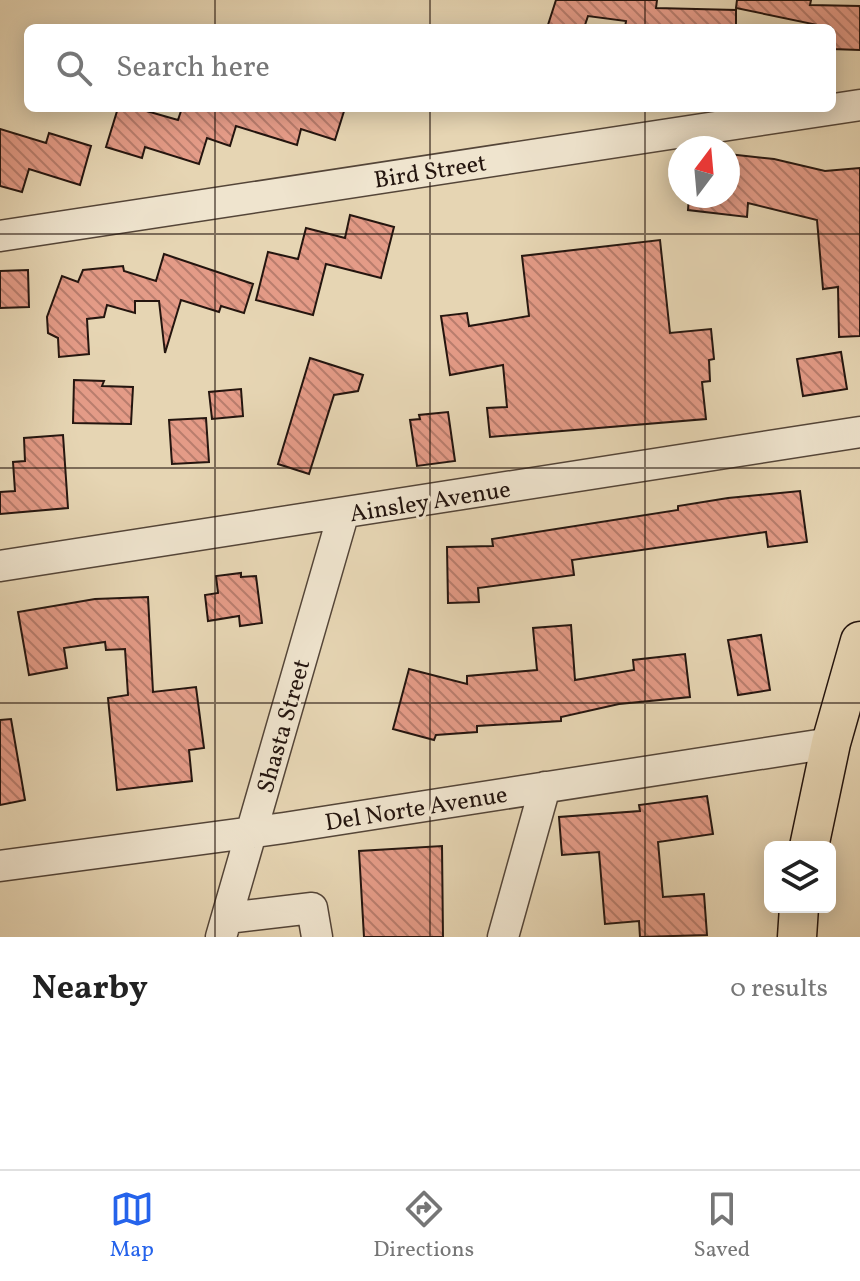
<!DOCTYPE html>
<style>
:root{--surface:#fff;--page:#f6f6f6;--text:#222;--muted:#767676;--line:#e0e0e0;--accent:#2563eb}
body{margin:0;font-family:Vollkorn,serif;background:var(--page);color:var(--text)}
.controls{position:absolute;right:24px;bottom:24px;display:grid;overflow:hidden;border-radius:12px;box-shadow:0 4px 20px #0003}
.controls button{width:72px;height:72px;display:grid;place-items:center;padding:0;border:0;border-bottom:2px solid var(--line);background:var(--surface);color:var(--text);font:40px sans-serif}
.compass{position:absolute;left:668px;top:136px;width:72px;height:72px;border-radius:50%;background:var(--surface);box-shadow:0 4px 20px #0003;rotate:16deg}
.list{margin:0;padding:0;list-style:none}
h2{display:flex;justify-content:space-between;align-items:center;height:104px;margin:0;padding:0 32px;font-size:34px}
h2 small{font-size:26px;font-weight:400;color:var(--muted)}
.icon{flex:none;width:44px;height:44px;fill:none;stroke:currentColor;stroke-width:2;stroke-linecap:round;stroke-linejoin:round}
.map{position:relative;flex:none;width:860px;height:937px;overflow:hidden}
.search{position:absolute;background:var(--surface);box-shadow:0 4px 20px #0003;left:24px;right:24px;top:24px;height:88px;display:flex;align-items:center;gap:20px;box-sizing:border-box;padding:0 28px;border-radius:12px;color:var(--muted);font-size:30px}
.sheet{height:232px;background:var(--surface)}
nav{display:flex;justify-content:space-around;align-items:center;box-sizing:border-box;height:112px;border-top:2px solid var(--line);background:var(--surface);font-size:22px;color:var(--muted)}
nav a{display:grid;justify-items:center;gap:4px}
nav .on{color:var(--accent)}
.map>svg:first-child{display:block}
.building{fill:url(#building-back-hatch);stroke:#24150f;stroke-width:2}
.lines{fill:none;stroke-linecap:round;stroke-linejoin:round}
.minor-casing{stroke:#544538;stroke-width:33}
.major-casing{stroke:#24150f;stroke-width:41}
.minor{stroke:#efe4ce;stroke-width:30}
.major{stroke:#e6d5b3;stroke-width:38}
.grid{fill:none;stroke:#24150f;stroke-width:2;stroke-opacity:0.55}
.labels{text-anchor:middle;stroke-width:6;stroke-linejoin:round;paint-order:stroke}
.street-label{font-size:24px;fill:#24150f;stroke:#efe4ce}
</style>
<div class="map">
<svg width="860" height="937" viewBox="0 0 860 937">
<defs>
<pattern id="building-back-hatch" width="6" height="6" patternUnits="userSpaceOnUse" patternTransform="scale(2)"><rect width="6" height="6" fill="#e49b87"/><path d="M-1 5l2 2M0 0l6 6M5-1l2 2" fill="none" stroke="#b97d6d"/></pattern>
</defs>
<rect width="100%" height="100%" fill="#e6d5b3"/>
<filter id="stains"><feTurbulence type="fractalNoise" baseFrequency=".0025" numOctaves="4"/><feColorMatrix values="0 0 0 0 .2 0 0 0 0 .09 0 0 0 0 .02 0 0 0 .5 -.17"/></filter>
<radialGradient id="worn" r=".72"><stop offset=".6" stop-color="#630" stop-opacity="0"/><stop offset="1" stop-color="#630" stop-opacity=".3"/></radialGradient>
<path class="building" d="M556,0H657L656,8L736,10V28H625L626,21L588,16L584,28H547Z
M737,0H811L810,5L860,6V50L832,49V28L736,8Z
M118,108H136L178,120L182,108H345L335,140L301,129L297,145L236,126L230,146L207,138L199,164L145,147L142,158L106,147Z
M0,129L46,143L49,133L91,146L80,185L29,169L22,192L0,186Z
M728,154L774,159L825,171L860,168V336L839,337L838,287L823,289L817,220L748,203L747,217L688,210L689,196H728Z
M350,215L394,227L381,278L326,264L313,315L256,300L268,252L298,259L306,228L345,238Z
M660,240L670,333L711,329L714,359L709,360L710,381L702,382L706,419L490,437L487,408L507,407L503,365L450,375L441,316L467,313L469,326L529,316L522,256Z
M164,254L253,284L244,313L221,306L219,312L181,300L165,353L159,301H135V313L107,305L104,317L87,319L89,354L59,357L58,338L48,333L47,317L62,276L78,282L83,270L123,266L124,271L156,281Z
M28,270L29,307L0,308V271Z
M841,352L847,389L803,396L797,359Z
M310,358L363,375L358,391L334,395L309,474L278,464Z
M74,380L104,381L102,386L133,387L131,424L73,423Z
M241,389L243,416L212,419L209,392Z
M448,412L455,461L417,466L410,420L420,419L419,415Z
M206,418L209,462L172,464L169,420Z
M63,435L68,508L0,514V492L15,491L13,462L25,461L24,438Z
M800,491L807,542L768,547L766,532L572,560L574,575L478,588L479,602L448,603L447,547L493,546L492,539L678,510V506L728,498Z
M241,573V577L256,576L262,623L240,626L239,616L208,621L205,595L218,593L216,576Z
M148,597L153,692L196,687L204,748L189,750L192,781L117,790L108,698L128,695L125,649L106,650L105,642L64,648L67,668L29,675L18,612L95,599Z
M571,625L575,680L634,670L633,660L685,654L690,697L619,704L561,717V721L477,726V732L436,735L434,740L393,729L409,669L467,684V676L537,670L533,628Z
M761,635L770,690L738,695L728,640Z
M11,719L25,800L0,805V720Z
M707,796L713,834L658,842L663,897L704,894L707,935L640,937L639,921L605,924L599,852L562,855L559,817L640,811L639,805Z
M442,846L443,937H364L359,851Z"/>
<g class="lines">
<defs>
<path id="minor" d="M0,236L860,105
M0,566L860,432
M0,866L284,828L831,743
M227,918L312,908L317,937
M221,937L343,515
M503,937L545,787"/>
<path id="major" d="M809,847L831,743L860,641
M797,937L799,907"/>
</defs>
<use href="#minor" class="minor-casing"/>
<use href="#major" class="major-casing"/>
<use href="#minor" class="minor"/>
<use href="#major" class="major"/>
</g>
<path class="grid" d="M215,0V28M430,0V28M645,0V28M215,108V937M430,108V937M645,108V937M0,234H860M0,468H860M0,703H860"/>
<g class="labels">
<g class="street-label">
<text transform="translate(430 171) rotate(-9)" y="8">Bird Street</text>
<text transform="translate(430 501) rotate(-9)" y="8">Ainsley Avenue</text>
<text transform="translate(283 726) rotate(-74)" y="8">Shasta Street</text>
<text transform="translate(416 808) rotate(-9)" y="8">Del Norte Avenue</text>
</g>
</g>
<rect width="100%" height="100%" filter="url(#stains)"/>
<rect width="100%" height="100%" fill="url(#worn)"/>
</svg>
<div class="controls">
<button><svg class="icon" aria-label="layers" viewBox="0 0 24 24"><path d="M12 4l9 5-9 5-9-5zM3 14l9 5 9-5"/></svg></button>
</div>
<svg class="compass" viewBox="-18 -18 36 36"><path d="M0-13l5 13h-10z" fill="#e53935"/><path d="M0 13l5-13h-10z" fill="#767676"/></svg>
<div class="search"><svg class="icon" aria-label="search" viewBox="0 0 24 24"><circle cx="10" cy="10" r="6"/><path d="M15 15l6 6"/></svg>Search here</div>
</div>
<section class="sheet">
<h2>Nearby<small>0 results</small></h2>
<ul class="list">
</ul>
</section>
<nav>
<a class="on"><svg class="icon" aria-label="map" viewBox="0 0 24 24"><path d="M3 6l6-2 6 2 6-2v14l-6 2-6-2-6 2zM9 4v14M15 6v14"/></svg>Map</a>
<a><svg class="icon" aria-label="directions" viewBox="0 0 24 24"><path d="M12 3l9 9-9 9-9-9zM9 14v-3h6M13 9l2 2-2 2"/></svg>Directions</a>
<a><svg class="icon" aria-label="saved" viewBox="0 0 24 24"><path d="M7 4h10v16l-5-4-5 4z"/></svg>Saved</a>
</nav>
